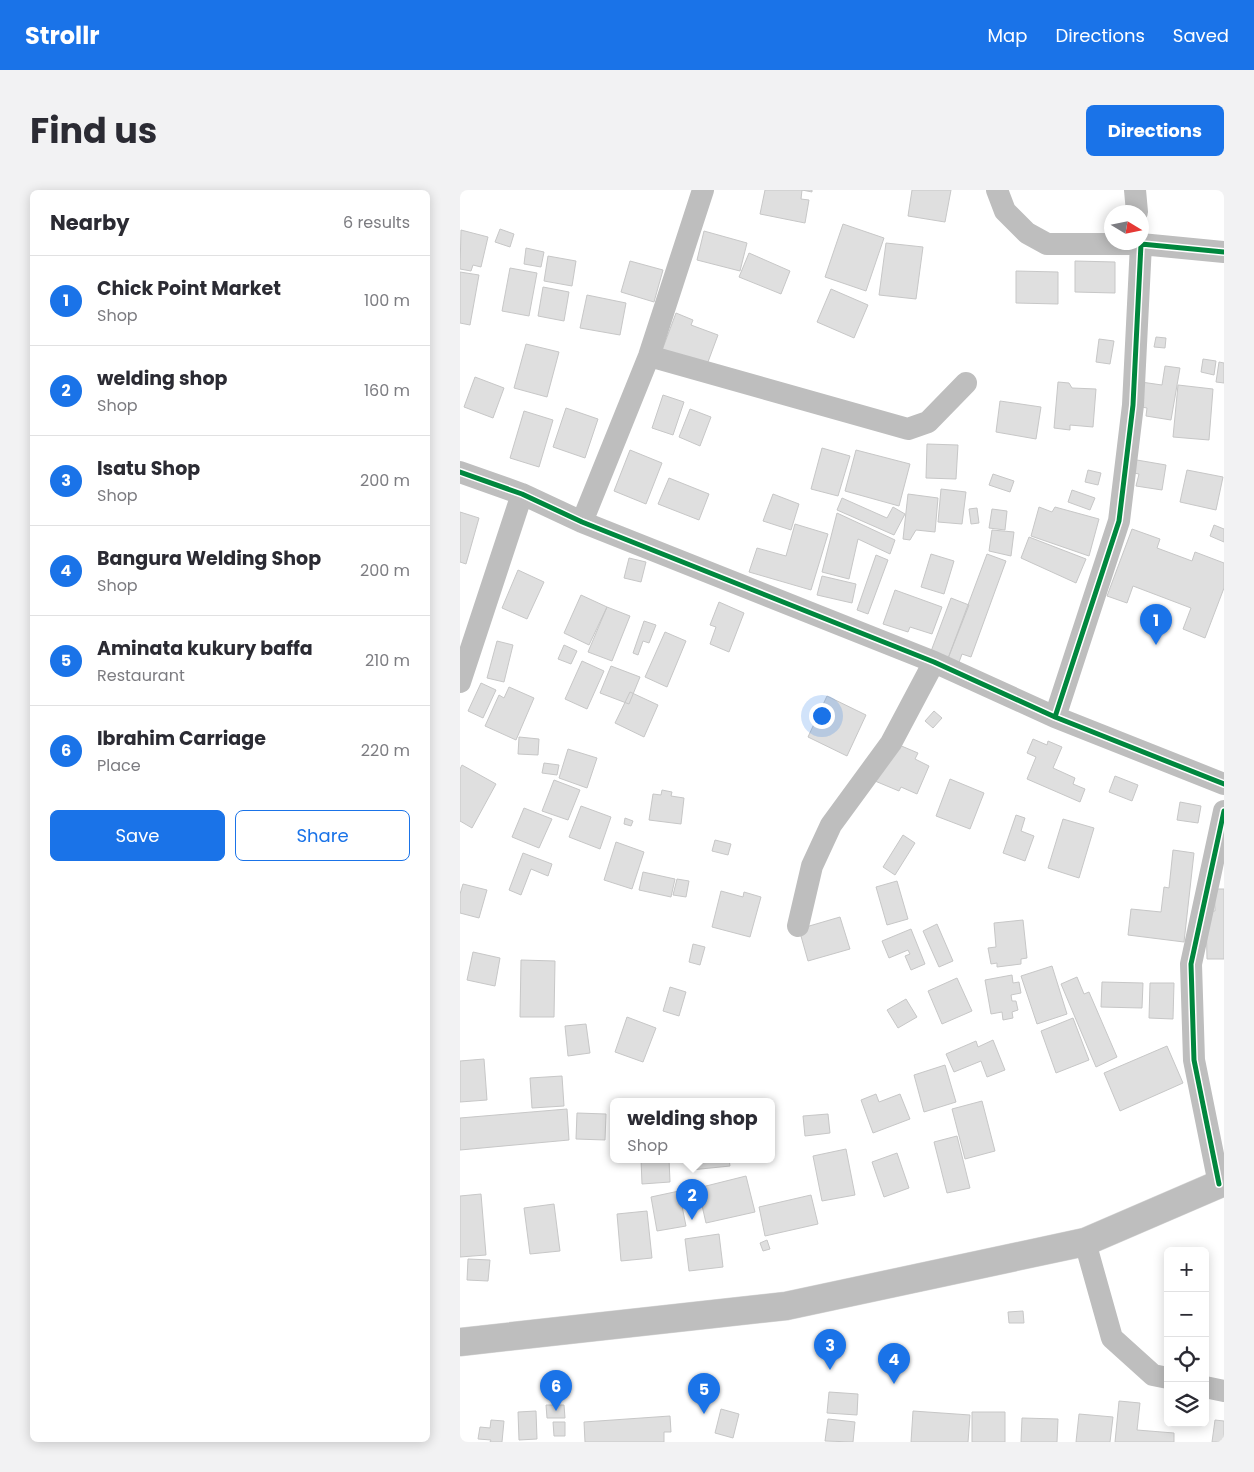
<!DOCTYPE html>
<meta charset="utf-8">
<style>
:root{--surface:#fff;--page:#f2f2f3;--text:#2b2b33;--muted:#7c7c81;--line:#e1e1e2;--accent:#1a73e8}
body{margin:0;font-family:Poppins,sans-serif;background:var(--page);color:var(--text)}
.controls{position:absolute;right:15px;bottom:15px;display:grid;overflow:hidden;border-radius:8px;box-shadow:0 2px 12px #0003}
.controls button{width:45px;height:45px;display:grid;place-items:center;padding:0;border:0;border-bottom:1px solid var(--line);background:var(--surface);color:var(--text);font:25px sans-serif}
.compass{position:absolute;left:644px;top:15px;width:45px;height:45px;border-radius:50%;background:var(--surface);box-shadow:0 2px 12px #0003;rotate:100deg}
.you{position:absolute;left:361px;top:525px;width:18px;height:18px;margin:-12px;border:4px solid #fff;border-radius:50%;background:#1a73e8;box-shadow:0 0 0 8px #1a73e833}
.badge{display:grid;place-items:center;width:32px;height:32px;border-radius:50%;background:var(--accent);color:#fff;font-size:16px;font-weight:700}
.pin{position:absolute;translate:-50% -41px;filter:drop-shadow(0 1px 2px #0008)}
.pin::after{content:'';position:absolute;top:26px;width:18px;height:15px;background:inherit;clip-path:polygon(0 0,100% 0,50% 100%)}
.popup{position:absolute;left:150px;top:908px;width:165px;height:65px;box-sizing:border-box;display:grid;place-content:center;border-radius:8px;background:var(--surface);filter:drop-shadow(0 1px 4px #0005);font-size:16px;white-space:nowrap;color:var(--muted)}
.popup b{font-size:19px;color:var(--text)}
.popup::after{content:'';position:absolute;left:50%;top:100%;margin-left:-10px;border:10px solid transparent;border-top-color:var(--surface)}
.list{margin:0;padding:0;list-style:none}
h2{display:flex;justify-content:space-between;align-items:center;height:65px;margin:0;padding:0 20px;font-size:21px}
h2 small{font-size:16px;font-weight:400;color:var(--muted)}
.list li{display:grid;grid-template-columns:32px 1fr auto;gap:15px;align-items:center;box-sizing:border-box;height:90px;padding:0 20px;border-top:1px solid var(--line)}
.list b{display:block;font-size:19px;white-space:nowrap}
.list p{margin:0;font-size:16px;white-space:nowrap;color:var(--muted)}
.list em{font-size:16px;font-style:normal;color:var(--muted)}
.actions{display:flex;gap:10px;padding:15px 20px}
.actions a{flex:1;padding:11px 0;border:1px solid var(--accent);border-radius:8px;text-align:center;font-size:18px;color:var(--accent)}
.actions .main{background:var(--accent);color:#fff}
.icon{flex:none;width:28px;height:28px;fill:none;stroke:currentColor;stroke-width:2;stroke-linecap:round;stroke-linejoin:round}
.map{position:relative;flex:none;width:764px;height:1252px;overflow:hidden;border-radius:8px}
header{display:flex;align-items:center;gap:30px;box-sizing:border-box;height:70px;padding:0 25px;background:var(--accent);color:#fff}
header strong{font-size:24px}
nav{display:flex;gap:28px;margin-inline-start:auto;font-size:18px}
.intro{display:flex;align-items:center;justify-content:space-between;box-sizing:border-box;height:120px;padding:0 30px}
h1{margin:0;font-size:35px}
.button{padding:12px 22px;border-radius:8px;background:var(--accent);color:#fff;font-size:18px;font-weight:700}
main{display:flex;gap:30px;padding:0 30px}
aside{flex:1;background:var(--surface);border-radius:8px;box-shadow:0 2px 12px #0003}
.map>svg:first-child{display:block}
.building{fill:#dfdfdf;stroke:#c7c7c7}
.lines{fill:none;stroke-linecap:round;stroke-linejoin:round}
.highway-casing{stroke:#dbdbdb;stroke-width:29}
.street{stroke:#bebebe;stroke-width:22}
.highway{stroke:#bebebe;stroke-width:28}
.cycleway-casing{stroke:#fff;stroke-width:8}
.cycleway{stroke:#00873e;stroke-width:5}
</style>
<header>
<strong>Strollr</strong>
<nav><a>Map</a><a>Directions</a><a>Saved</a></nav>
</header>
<div class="intro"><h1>Find us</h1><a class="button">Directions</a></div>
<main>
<aside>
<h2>Nearby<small>6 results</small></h2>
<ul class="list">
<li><span class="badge">1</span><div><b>Chick Point Market</b><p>Shop</p></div><em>100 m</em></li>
<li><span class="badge">2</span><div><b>welding shop</b><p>Shop</p></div><em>160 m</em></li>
<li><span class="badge">3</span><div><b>Isatu Shop</b><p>Shop</p></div><em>200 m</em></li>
<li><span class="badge">4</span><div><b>Bangura Welding Shop</b><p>Shop</p></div><em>200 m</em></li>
<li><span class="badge">5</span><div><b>Aminata kukury baffa</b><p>Restaurant</p></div><em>210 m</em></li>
<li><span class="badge">6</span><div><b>Ibrahim Carriage</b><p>Place</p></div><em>220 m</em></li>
</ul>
<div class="actions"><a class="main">Save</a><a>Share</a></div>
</aside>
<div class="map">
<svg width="764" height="1252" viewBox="0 0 764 1252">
<rect width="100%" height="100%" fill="#fff"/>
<path class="building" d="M305,0H352V2L342,0L341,9L349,10L345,33L300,24Z
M452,0H491L485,32L448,26Z
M383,34L424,48L406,101L365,87Z
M40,39L54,44L50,57L35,52Z
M1,40L28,47L21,77L13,75L11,81L0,79Z
M244,41L287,53L280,81L237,70Z
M426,53L463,57L456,109L419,105Z
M66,58L84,62L81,77L64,74Z
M289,63L330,81L321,104L279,87Z
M88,66L116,71L112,96L84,91Z
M170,71L203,80L194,112L161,102Z
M615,71L655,72V103L615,102Z
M50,78L77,83L69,126L42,121Z
M556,81L598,82V114L556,113Z
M0,82L19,85L10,135L0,133Z
M83,97L109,102L104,131L78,126Z
M371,99L408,115L394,148L357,132Z
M127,105L166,113L160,145L120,138Z
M216,123L233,130L231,135L258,145L245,180L201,163Z
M696,147L706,148L705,158L694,157Z
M639,149L654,151L650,174L636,172Z
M66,154L99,162L87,207L54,198Z
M743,169L756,171L754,185L741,182Z
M759,172L764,173V193L756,192Z
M705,176L720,178L711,230L686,226L687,218L676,216L681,192L702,195Z
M15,187L44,198L33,228L4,217Z
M598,192L609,193L612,198L636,199L633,237L610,235V240L594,238Z
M718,195L753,199L749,250L713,247Z
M203,205L224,212L213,245L192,238Z
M540,211L581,217L576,249L536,242Z
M106,218L138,229L125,268L93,257Z
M230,219L251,227L240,256L219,247Z
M64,221L93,230L79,277L50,268Z
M467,254L498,255L496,289L466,288Z
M362,258L390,266L378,306L351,299Z
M170,260L202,273L186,314L154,301Z
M396,260L450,274L439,316L385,301Z
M671,269L706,275L702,300L676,296L679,284L669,282Z
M628,280L641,283L638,295L625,292Z
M727,280L763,287L756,320L720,312Z
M533,284L554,291L550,302L529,295Z
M209,288L249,304L239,330L198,314Z
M481,299L506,302L502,334L478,332Z
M612,300L635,308L630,320L608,312Z
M313,304L339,314L331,340L303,331Z
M448,304L478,308L475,342L456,340L450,350L443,349Z
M382,308L427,328L433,317L445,324L434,345L377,320Z
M579,317L592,322L595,317L639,329L629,366L571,346Z
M517,318L519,333L511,334L509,319Z
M532,319L547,321L545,340L529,338Z
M0,322L19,328L6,374L0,372Z
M377,323L435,350L430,364L398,349L389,389L362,382Z
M335,334L368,344L351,400L289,382L297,358L326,366Z
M754,335L764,339V352L750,346Z
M672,339L700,349L697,358L732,371L735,362L764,373V398L745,448L723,439L731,418L673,396L667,413L647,406Z
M532,340L554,342L551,366L529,361Z
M569,347L626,369L616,393L561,368Z
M471,364L494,371L484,404L461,397Z
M527,364L546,371L511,467L502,464L498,475L487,471Z
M416,365L428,370L408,424L397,420Z
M169,368L186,372L181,392L164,388Z
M58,380L84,392L67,429L42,418Z
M362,386L396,394L392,413L357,405Z
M435,400L482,417L472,444L450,437L448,442L423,434Z
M121,405L147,417L129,455L104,443Z
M491,408L509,415L487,471L470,464Z
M259,412L284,423L269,462L250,454L256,437L250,435Z
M147,417L170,426L152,471L128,462Z
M184,431L196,435L189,453L183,451L178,465L173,463Z
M205,442L226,451L207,497L185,487Z
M37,451L53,455L44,492L27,488Z
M104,455L117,461L111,474L98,469Z
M122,471L144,481L127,519L105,509Z
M151,476L180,487L169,514L140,503Z
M21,493L36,500L23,528L8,521Z
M49,497L74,508L56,550L25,536L39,505L44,508Z
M170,502L198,515L184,547L155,533Z
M367,506L406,525L387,566L348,547Z
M474,521L482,528L473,538L465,531Z
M59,547L79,549L78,565L58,564Z
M573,549L587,555L588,551L602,557L593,578L615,588L613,594L625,599L620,612L567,589L576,567L567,563Z
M432,552L458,563L455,569L469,576L457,604L441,597L439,601L415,591Z
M108,559L137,568L127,598L99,588Z
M84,573L99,575L97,585L82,583Z
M2,575L36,594L12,638L0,631V579Z
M655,586L678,595L672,611L649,602Z
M490,589L524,603L510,639L476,626Z
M94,590L120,600L108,630L82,621Z
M202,600L212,602L211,606L224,608L221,634L189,630L193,604L201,605Z
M720,612L741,616L738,633L717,630Z
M121,616L151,627L140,659L109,647Z
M64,618L92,629L79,658L52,647Z
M556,625L565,628L561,641L574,646L565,671L543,663Z
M165,628L173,631L171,636L164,634Z
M603,629L634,638L619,688L588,678Z
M443,645L455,653L435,685L423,677Z
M255,650L271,654L268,665L252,661Z
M156,652L184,662L172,699L144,690Z
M713,660L734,663L724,752L668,745L671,719L701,722L704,697L709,698Z
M63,663L92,674L88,686L71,679L61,705L49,700Z
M183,682L215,689L211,707L179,700Z
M217,689L229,691L226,707L213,705Z
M437,691L448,729L427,735L416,697Z
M3,694L27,700L19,728L0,723V704Z
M754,699H764V769H747L746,721H755Z
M261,701L283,707L284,702L301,707L290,747L252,737Z
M380,727L390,759L348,771L339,739Z
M563,730L567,768L561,769V774L537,777V773L531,774L528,758L536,757L534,733Z
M477,734L493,771L479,777L463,741Z
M451,739L465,774L451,780L445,766L450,764L448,760L429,768L422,751Z
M233,754L245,757L240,775L229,772Z
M13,762L40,768L35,796L7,790Z
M61,770L95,771L94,827H60Z
M592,776L607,824L577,834L561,786Z
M552,785L553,793L559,792L561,803L551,805L552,811H556L558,820L552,822L553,828L543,830L542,822L531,824L525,790Z
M617,787L624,804L629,802L657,867L636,877L601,794Z
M497,788L512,821L482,834L468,801Z
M642,792L683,793L682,818L641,817Z
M690,793H714L713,829L689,828Z
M210,797L226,802L219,826L203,821Z
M446,809L457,827L438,838L427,820Z
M167,827L196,838L183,872L155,862Z
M613,828L629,870L596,883L581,841Z
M126,834L130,863L108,866L105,836Z
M533,850L545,880L527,887L521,871L494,882L486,864L516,851L518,857Z
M707,856L723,893L660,921L644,883Z
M24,869L27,910L0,912V871Z
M485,875L496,912L464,922L454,885Z
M102,886L104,916L72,918L70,888Z
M416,904L419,912L440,904L450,929L413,943L401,910Z
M522,911L535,961L505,969L492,919Z
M107,919L109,950L0,960V928Z
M117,923L146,924L145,950L116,949Z
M368,924L370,943L345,946L343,926Z
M497,946L510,998L487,1003L474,952Z
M386,959L395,1005L362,1011L353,966Z
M437,963L449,998L424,1007L412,972Z
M181,969H209L210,992L182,994Z
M230,969H269L270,976L231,980Z
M286,986L295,1022L246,1033L238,998Z
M219,1001L226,1036L197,1041L191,1007Z
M21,1004L26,1065L0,1067V1006Z
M351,1005L358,1034L305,1046L299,1017Z
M94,1014L100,1061L70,1064L64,1018Z
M187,1021L192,1068L161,1071L157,1024Z
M259,1044L263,1077L229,1081L225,1049Z
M307,1050L310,1059L303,1061L300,1053Z
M8,1069L30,1070L28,1091L7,1090Z
M563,1121L564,1133H549L548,1122Z
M369,1202L398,1204L397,1225L367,1223Z
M659,1211L680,1213L677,1240L714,1243V1252H655Z
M86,1215H104L105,1228H87Z
M261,1219L279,1224L273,1248L255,1243Z
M76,1221L77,1249L59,1250L58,1222Z
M453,1221L510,1225L508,1252H451Z
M512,1222H545V1252H512Z
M619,1224L653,1227L650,1252H616Z
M210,1226L211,1242H204V1252H125L124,1232Z
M562,1228L598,1229L597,1252H561Z
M368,1229L395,1232L393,1252L365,1251Z
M31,1230L44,1231L42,1252H30L31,1250L18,1249L20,1237L30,1238Z
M755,1230L764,1231V1252H752Z
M93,1232H105V1246H94Z"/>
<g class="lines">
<defs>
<path id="highway" d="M0,1152L326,1116L625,1052L764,992"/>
</defs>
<use href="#highway" class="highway-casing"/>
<path class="street" d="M537,0L545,21L567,43L587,54H681L680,52
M675,0L677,22
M189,166L448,239L468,232L506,193
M0,282L62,304L122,332L474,472L595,527L764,594
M122,332L189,166L243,0
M0,492L62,304
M595,527L659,331L673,215L681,54L764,62
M338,736L352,676L371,635L431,553L474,472
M759,994L734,870L731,774L764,621
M625,1052L652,1148L693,1185L708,1188
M745,1197L764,1201"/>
<use href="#highway" class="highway"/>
<defs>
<path id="cycleway" d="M0,282L62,304L122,332L474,472L595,527L764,594
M595,527L659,331L673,215L681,54L764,62
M759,994L734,870L731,774L764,621"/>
</defs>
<use href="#cycleway" class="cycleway-casing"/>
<use href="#cycleway" class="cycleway"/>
</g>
</svg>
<div class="controls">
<button>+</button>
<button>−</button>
<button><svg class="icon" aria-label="locate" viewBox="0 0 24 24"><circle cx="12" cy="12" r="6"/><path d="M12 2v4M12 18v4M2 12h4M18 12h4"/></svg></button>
<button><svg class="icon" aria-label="layers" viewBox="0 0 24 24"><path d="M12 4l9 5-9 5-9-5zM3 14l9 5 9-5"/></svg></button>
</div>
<svg class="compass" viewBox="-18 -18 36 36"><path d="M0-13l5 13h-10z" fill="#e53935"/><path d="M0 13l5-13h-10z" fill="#7c7c81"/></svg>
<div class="you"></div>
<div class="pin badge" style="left:696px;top:455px">1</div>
<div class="pin badge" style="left:232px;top:1030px">2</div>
<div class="popup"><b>welding shop</b>Shop</div>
<div class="pin badge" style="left:370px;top:1180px">3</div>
<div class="pin badge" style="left:434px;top:1194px">4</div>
<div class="pin badge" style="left:244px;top:1224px">5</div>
<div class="pin badge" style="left:96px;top:1221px">6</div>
</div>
</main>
